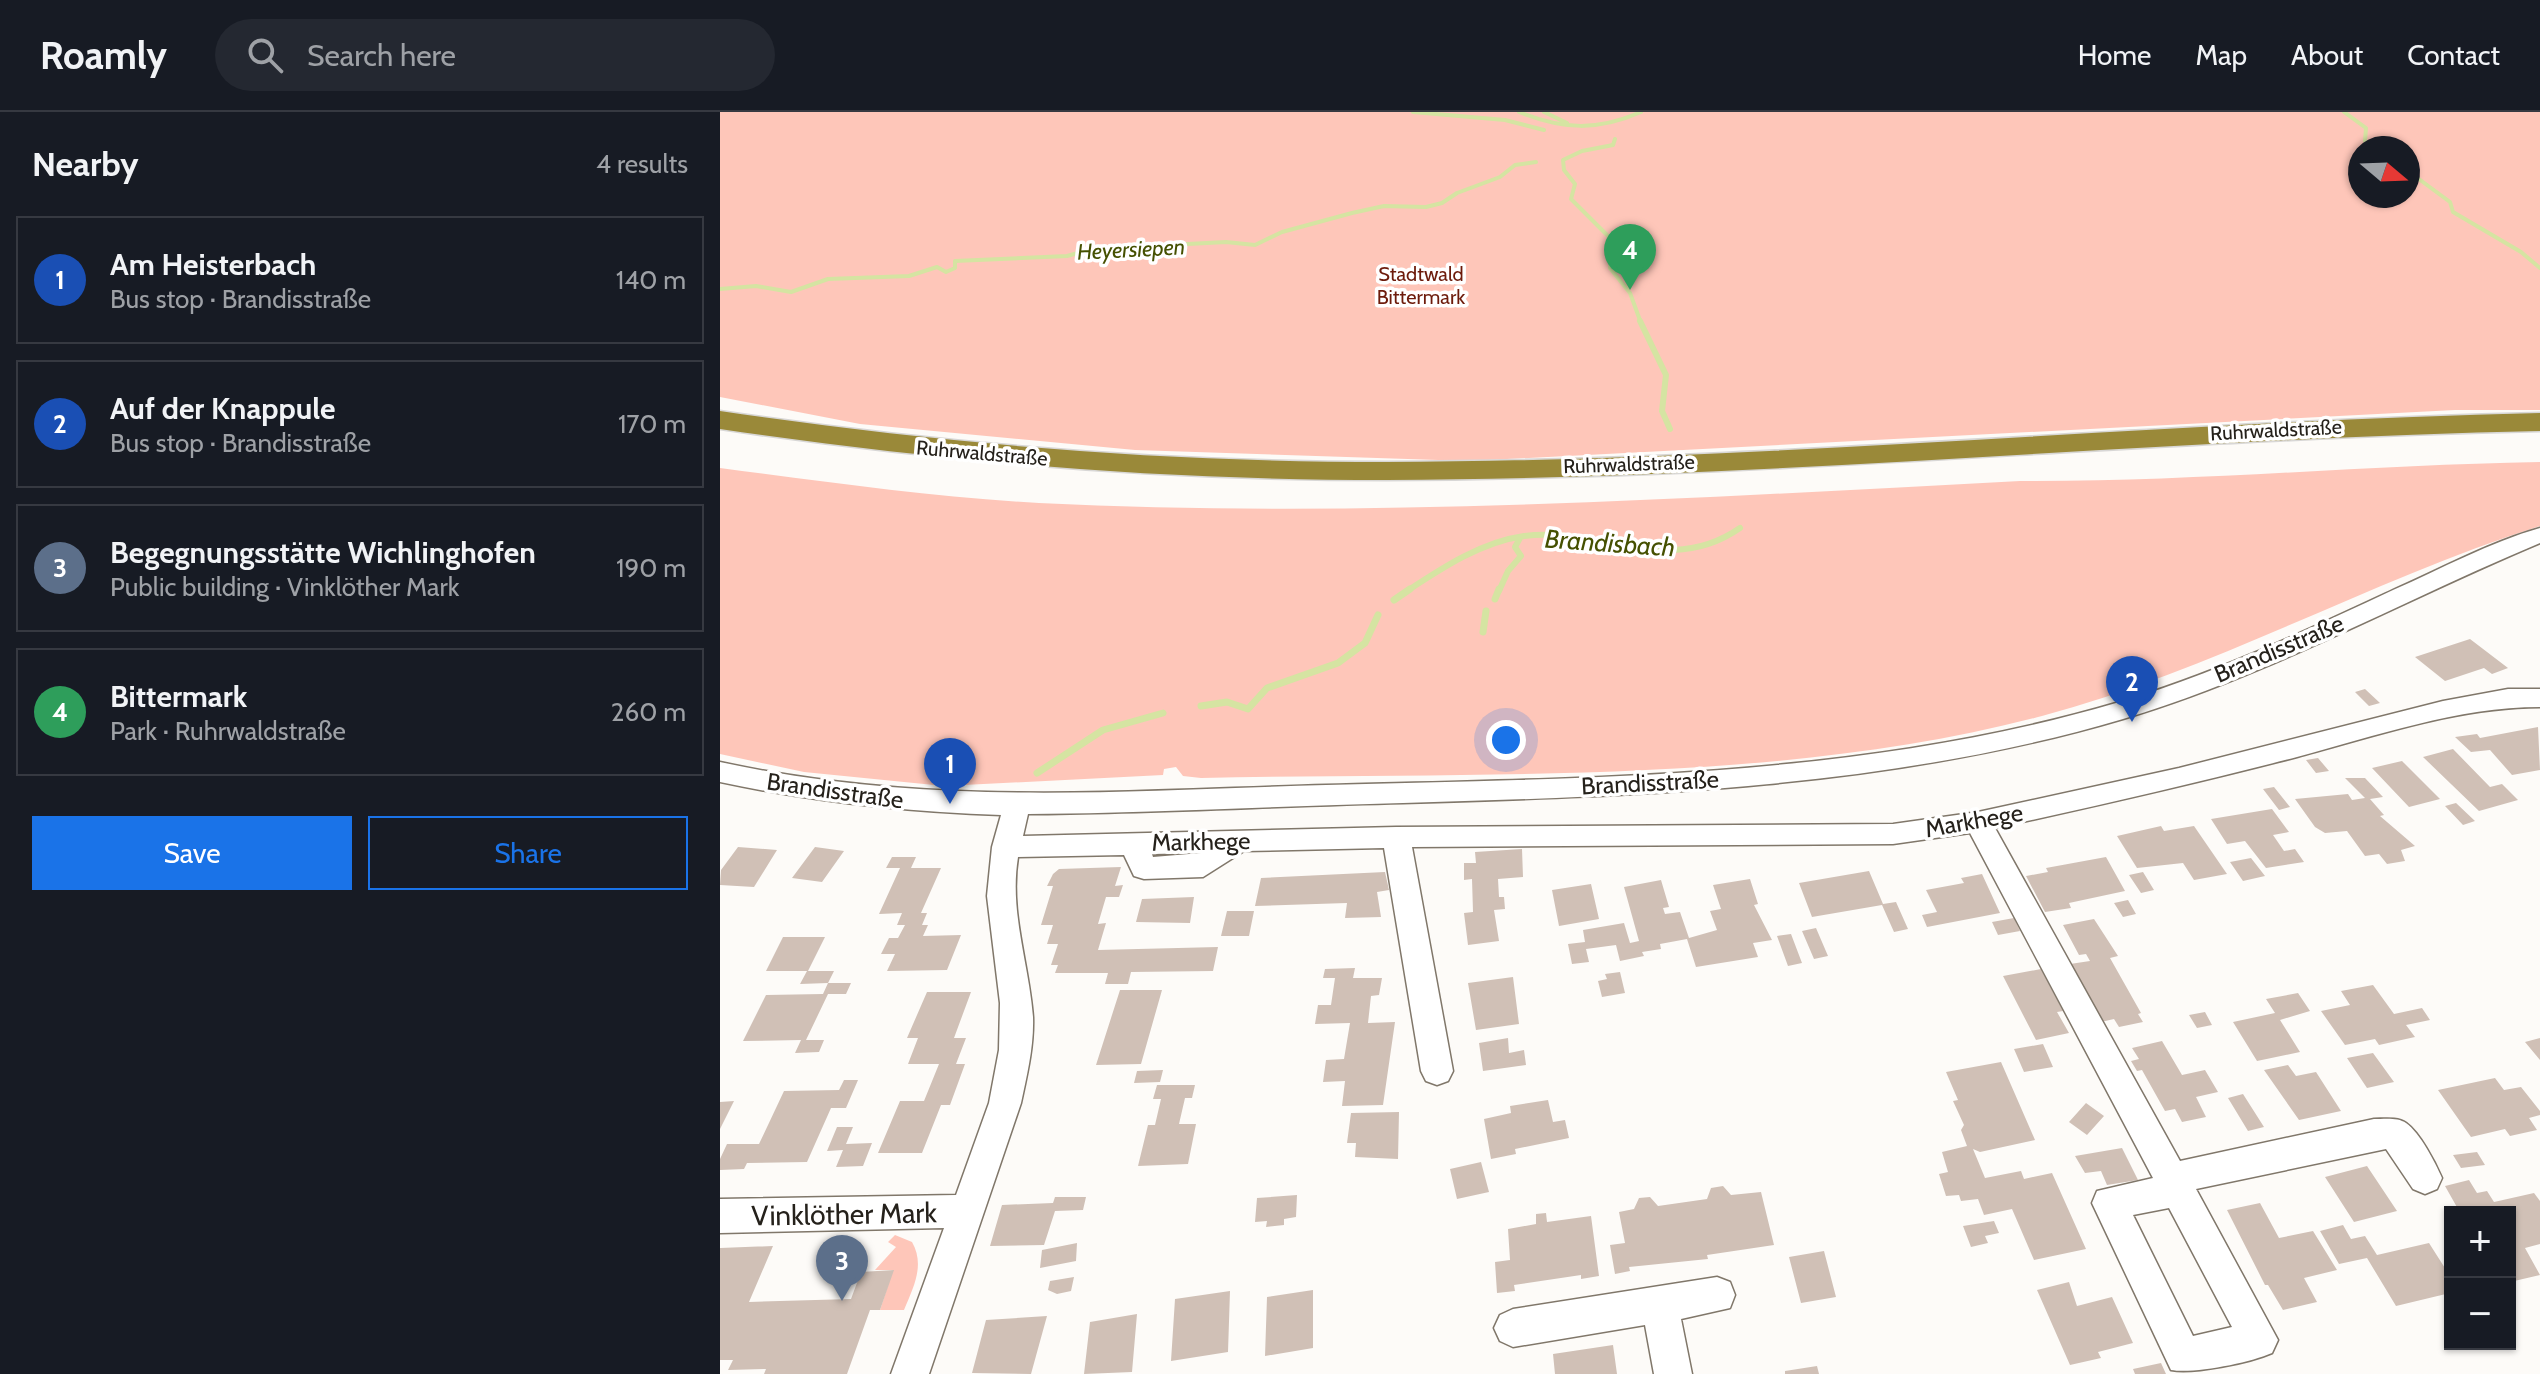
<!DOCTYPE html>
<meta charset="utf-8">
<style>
:root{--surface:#171b24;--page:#242831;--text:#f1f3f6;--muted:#9ea1a6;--line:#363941;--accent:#1a73e8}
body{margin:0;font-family:Cabin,sans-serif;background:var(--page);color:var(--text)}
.controls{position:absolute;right:24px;bottom:24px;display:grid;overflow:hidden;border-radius:0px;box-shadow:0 2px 6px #0004}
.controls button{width:72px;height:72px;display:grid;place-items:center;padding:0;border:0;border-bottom:2px solid var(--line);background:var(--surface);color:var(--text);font:40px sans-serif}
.compass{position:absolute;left:1628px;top:24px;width:72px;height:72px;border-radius:50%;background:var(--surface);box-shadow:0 2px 6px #0004;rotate:109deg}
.you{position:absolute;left:786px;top:628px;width:28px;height:28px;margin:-20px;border:6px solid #fff;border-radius:50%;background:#1a73e8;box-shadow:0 0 0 12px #1a73e833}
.badge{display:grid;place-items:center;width:52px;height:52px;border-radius:50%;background:var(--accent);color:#fff;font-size:26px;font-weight:700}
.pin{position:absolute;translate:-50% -66px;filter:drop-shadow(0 2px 4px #0008)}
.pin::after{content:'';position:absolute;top:42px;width:28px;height:24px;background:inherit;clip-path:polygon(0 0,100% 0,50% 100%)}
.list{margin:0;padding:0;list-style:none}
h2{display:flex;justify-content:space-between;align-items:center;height:104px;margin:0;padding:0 32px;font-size:34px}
h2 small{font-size:26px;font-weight:400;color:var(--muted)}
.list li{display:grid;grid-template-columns:52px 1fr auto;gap:24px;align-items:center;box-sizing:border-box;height:128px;margin:0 16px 16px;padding:0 16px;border:2px solid var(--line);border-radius:0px}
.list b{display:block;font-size:30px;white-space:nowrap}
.list p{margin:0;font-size:26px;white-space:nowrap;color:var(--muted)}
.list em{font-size:26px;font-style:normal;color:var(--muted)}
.actions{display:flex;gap:16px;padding:24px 32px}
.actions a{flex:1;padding:18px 0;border:2px solid var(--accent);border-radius:0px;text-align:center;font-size:28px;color:var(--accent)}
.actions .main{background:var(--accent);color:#fff}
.icon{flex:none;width:44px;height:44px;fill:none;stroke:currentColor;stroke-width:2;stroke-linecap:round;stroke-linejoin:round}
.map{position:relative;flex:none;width:1820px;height:1262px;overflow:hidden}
header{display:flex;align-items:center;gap:48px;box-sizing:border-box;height:112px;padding:0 40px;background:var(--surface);border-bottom:2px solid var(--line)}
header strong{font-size:38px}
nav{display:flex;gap:44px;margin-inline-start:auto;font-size:28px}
.search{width:560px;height:72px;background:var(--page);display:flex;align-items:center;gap:20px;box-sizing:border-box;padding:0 28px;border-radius:44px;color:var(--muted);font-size:30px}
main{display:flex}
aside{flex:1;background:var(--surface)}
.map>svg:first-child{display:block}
.green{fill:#fec6b9;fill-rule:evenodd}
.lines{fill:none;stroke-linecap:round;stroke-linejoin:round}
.stream-far2{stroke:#d5e4a2;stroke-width:4}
.stream-far1{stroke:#d5e4a2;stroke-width:6}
.stream{stroke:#d5e4a2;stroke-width:7}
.building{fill:#d0c0b6}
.minor-casing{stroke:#80776a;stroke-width:3}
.highway-casing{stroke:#d8d7d6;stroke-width:3}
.minor{fill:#fff;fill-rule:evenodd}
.highway{fill:#9a8939;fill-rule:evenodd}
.labels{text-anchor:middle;stroke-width:7;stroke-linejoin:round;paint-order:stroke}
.far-park-label{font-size:20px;fill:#6d1b0b;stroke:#fff}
.far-street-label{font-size:20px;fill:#25211b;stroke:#fff}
.far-water-label{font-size:22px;font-style:italic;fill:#455001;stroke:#fff}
.street-label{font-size:24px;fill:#25211b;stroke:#fff}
.water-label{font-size:26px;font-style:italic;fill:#455001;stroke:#fff}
.near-street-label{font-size:28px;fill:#25211b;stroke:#fff}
</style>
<header>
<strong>Roamly</strong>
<div class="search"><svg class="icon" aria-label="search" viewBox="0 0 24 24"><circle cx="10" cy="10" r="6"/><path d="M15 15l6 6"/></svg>Search here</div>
<nav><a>Home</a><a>Map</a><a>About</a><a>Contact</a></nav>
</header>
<main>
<aside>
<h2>Nearby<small>4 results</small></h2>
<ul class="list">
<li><span class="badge" style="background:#1a4fb4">1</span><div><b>Am Heisterbach</b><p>Bus stop · Brandisstraße</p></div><em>140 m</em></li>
<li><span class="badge" style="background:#1a4fb4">2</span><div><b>Auf der Knappule</b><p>Bus stop · Brandisstraße</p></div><em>170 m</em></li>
<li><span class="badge" style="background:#5c6f8a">3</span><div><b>Begegnungsstätte Wichlinghofen</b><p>Public building · Vinklöther Mark</p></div><em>190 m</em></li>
<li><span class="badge" style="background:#2e9e5b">4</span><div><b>Bittermark</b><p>Park · Ruhrwaldstraße</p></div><em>260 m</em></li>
</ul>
<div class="actions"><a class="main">Save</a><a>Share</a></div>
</aside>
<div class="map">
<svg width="1820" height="1262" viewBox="0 0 1820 1262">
<rect width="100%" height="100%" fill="#fdfbf8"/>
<path class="green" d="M0,0H1820V298H1735L749,349L415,338L140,312L0,285ZM1688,36V84H1640V36Z
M1820,350V414C1651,468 1494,558 1322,604C1060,674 752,660 481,666L463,664L456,655L444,657L443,663L224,674L84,660L0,642V356C106,370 212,385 319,391C646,407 973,386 1300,369C1474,370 1646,353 1820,350Z
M175,1123L192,1130C205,1153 194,1174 184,1198H160L173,1158H155L176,1135L168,1130Z"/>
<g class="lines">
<path class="stream-far2" d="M693,0L785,8L824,18
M799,0C843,18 878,19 921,0
M824,0L847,11
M1624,0L1646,16L1645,29L1651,36
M895,27L893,33L862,39L843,48L844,58L855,72L851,87L893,129L890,156L910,181L921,211
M1688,59L1730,90L1733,100L1801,140L1820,156
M0,177L36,174L71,180L108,167L189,164L217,155L226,160L235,156V149L347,144L369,138L395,141L410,135L506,130L535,133L562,120L632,101L664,94L706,95L722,91L737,81L780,65L795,53L816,50"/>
<path class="stream-far1" d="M920,209L946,263L942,299L950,317
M687,479C722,456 761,430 804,424C880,414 948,466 1020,416
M779,479L788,459L801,444L795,435L800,426"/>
<path class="stream" d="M775,487L779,477
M674,488L690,477
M763,520L766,499
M481,594L507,590L528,597L547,576L618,551L645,531L658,503
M317,661L383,618L443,601"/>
</g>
<path class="building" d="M1750,527L1788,556L1772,562L1764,556L1725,569L1695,545Z
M1645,577L1660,591L1649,594L1635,580Z
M1818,615L1820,658L1792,663L1770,638L1751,640L1735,625L1757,622L1760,626Z
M1733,637L1770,675L1782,672L1798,688L1759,699L1703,645Z
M1598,646L1609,659L1596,661L1586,648Z
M1682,649L1720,687L1689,695L1652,656Z
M1625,666H1645L1663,685L1650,687L1664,703L1660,704L1695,734L1681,738L1685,749L1667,752L1659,742L1645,744L1627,719L1605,721L1595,715L1575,687L1628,682L1632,688L1645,686Z
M1554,675L1570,695L1559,698L1543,677Z
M1736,691L1755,709L1743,713L1725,694Z
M1552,697L1569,720L1553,723L1564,739L1575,737L1584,750L1546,756L1525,729L1507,732L1491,707Z
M1441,714L1444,719L1474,714L1507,762L1474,768L1463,751L1417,756L1397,724Z
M18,735L57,738L34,775L0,773L1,758Z
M95,735L124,739L102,770L72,766Z
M802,737L803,765L778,767L779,785H784L785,797L774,798L779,829L748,833L744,801L753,800L752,767L744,768V751H756L755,740Z
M172,745H196L191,756H221L201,801H207L202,813H208L203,824L241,823L227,858L167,859L175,842H161L169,826H178L185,813H177L182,801L159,802L180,756H166Z
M1386,745L1405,779L1349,791L1351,796L1325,800L1306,764L1328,760L1326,756Z
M1531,746L1545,764L1523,769L1510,750Z
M401,755L395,774L403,773L399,785H386L378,812L386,811L378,838L498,835L493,859L411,860L408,872H385L388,861H335L338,853H331L338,832H327L333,813H321L333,774H327L333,762L339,757Z
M1149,759L1163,792L1176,790L1188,817L1174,820L1162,793L1092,805L1079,771Z
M665,760L669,778L657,780L661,805L625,806L627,791L535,794L541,766Z
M1423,760L1434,778L1421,781L1409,763Z
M1262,762L1280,801L1207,815L1202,803L1217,800L1206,778L1244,771L1241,766Z
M1030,767L1038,792L1034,793L1052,828L1033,831L1038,845L976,855L967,827L940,832L941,837L922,840L924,844L900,849L896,833L866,837L869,850L852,852L848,832L865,830L863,818L904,811L910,831L919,829L904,775L941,768L949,795L943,796L945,802L960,800L969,826L997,818L990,799L1001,797L993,773Z
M871,772L879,807L839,814L832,778Z
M474,785L470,811L416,810L422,787Z
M1408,788L1416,802L1403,805L1394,791Z
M507,799H534L529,824H501Z
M1294,806L1300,819L1278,823L1272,810Z
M1374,807L1398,844L1390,846L1421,901L1418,902L1423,910L1399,915L1394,907L1381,910L1350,852L1370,849L1366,842L1359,843L1343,813Z
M1096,816L1108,844L1094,847L1082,819Z
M1071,822L1082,851L1068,854L1057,824Z
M63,825H105L88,859H114L108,871L80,872L87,859H46Z
M635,856L633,866H662L659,883L651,884L648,911L675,910L663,993L622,994L625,969L603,970L606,948L624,947L630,911L595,912L598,893H611L615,866H603L605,857Z
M1321,857L1343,899L1337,900L1349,921L1316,928L1283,864Z
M900,860L905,881L882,885L878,869L887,867L885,862Z
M793,865L799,912L756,918L748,871Z
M108,871H131L126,882H108L86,928H104L99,940L75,941L81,928L23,929L46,883L103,882Z
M1653,873L1674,902L1702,896L1710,908L1686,913L1695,925L1659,933L1655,927L1625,933L1601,899L1630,893L1621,879Z
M400,878H442L421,952L376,953Z
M207,880H251L234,926H246L236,952H245L230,993H221L202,1041H158L180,989H204L219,952H188L198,926H187Z
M1578,881L1590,899L1560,908L1580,940L1537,949L1513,910L1555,901L1546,887Z
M1485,900L1492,913L1477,916L1469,903Z
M788,926L789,941L804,938L806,953L763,959L759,931Z
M1820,926V948L1805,930Z
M1442,929L1462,963L1485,958L1498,980L1476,985L1486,1005L1462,1010L1455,997L1445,999L1422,958L1417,959L1411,949L1419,947L1412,936Z
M1323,932L1333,955L1304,960L1294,937Z
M1653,941L1674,970L1647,976L1627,946Z
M1281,950L1315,1028L1260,1040L1253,1037L1265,1066L1301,1059L1304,1067L1332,1061L1366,1137L1314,1148L1292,1097L1264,1103L1258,1087L1241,1089L1239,1083L1226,1084L1219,1062L1228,1060L1222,1040L1247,1034L1241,1018L1244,1013L1233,989L1238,988L1226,960Z
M1568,953L1576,964L1596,960L1621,999L1579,1008L1544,958Z
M443,958L440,970L414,971L417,959Z
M1775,966L1784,978L1801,975L1820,999V1003L1809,1006L1817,1018L1790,1024L1785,1017L1751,1025L1718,978Z
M124,968H138L126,996H111L87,1050L27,1051L24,1057L0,1058V1047L7,1032H39L64,979L119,978Z
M437,973H475L472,986H465L459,1012H476L468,1052L418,1054L428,1013H435L441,987H433Z
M1523,982L1544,1015L1528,1019L1508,986Z
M828,988L833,1010L845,1008L849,1026L795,1037L796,1042L771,1047L764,1007L791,1001L790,994Z
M14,989L0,1017V990Z
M1366,991L1384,1004L1367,1023L1349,1010Z
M679,1000L678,1047L635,1045L636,1031H627L631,1001Z
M117,1015H133L126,1032L152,1031L143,1054L116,1055L123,1038L107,1039Z
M1402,1036L1418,1068L1387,1073L1381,1059L1365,1061L1355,1044Z
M1757,1040L1765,1053L1741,1056L1733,1043Z
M761,1050L769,1080L737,1087L730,1057Z
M1647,1054L1677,1099L1634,1110L1605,1065Z
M1749,1068L1757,1081L1767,1079L1774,1090L1814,1081L1820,1089V1132L1805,1136L1820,1163L1790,1170V1100H1731L1738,1097L1725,1074Z
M1003,1074L1011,1083L1041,1080L1054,1133L987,1143L988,1147L909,1155L910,1159L895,1162L890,1133L905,1131L899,1100L914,1097L919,1086L930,1085L938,1094L987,1087L991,1076Z
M577,1083L576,1105L564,1107V1113L546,1115L547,1109L535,1110L537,1086Z
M335,1085H366L363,1098L335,1099L324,1133L270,1134L282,1093L333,1091Z
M1540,1091L1559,1126L1593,1119L1617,1158L1584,1166L1597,1190L1563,1198L1548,1173H1545L1507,1098Z
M826,1101L827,1110L871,1104L879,1164L861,1167V1163L794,1173L795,1179L777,1181L775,1150L790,1148L788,1117L816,1112V1102Z
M1274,1109L1279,1121L1265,1124L1268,1131L1251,1135L1243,1114Z
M1623,1113L1631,1127L1645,1124L1657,1143L1709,1131L1730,1164V1181L1676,1194L1647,1146L1619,1152L1600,1119Z
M357,1131L356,1149L320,1156L322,1138Z
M53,1134L29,1190L131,1187L141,1160L174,1158L160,1198H150L127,1262H44L46,1257L8,1258L13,1248H0V1136Z
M1104,1139L1116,1185L1081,1191L1069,1145Z
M354,1165L351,1179L337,1182L328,1178L330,1169Z
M1349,1170L1357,1194L1392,1185L1413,1231L1378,1240L1381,1246L1350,1253L1317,1178Z
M593,1178V1236L545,1244L547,1185Z
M510,1179L508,1240L451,1249L455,1187Z
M417,1202L412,1260L364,1262L370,1210Z
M327,1204L311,1262L252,1261L266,1208Z
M893,1233L897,1262H835L833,1242Z
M1441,1251L1446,1262H1415L1413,1257Z
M1097,1254L1099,1262H1065V1259Z"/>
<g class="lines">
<defs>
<path id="minor" d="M1820,416V431C1681,489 1548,564 1403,607C1170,676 925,684 683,691C558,694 433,701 308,702L303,724L676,715L1173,712L1258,700L1459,656L1723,589L1788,577H1820V595C1738,595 1656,624 1577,645C1477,671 1376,694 1275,716L1460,1049L1654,1007C1664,1007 1678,1005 1686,1011C1700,1021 1715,1050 1722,1066L1717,1077L1705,1082L1693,1077L1666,1037L1476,1077L1558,1228L1552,1241C1529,1251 1474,1262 1451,1258L1372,1091L1377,1079L1433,1066L1250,721L1173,732L692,735L733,959L728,969L717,973L706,969L701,959L664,736L524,739L483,765L424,767L414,764L404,743L298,745C289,800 309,851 313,905C314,934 307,963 301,991L209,1262H171L224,1116L0,1121V1087L236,1083L269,991L279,938L280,891L267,784L272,735L281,703C185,700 94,690 0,670V650C208,695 396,679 606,673C870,666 1141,666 1396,591C1492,563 1583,520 1673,478C1721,457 1770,430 1820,416ZM481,741L433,745L432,742ZM1449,1096L1512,1215L1473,1224L1413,1103Z
M997,1165L1010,1170L1015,1183L1010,1196L961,1207L972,1262H934L925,1213L793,1235L780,1229L774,1216L780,1203L793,1197Z"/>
<path id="highway" d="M0,299C221,332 443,350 666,350C1051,349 1435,310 1820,301V319C1435,327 1051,367 666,368C443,368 221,350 0,317Z"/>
</defs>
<use href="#minor" class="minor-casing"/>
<use href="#highway" class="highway-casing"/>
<use href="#minor" class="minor"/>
<use href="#highway" class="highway"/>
</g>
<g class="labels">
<g class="far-park-label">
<text x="701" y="169">Stadtwald<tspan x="701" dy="23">Bittermark</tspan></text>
</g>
<g class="far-street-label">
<text transform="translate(1556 318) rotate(-3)" y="7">Ruhrwaldstraße</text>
<text transform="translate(262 341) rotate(5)" y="7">Ruhrwaldstraße</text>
<text transform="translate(909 352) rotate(-2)" y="7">Ruhrwaldstraße</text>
</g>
<g class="far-water-label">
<text transform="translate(411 137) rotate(-3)" y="8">Heyersiepen</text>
</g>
<g class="street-label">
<text transform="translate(1559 537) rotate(-23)" y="8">Brandisstraße</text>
<text transform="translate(930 671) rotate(-3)" y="8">Brandisstraße</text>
<text transform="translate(115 679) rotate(8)" y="8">Brandisstraße</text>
<text transform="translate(1254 709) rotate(-10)" y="8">Markhege</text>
<text transform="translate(481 730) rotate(-1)" y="8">Markhege</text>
</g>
<g class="water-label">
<text transform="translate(890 431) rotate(4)" y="9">Brandisbach</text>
</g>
<g class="near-street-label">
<text transform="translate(124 1102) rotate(-1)" y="10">Vinklöther Mark</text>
</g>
</g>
</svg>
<div class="controls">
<button>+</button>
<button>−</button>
</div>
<svg class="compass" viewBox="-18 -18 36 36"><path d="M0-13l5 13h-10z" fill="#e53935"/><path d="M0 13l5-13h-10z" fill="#9ea1a6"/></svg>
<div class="you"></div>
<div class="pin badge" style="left:230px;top:692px;background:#1a4fb4">1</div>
<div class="pin badge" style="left:1412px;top:610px;background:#1a4fb4">2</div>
<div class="pin badge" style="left:122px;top:1189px;background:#5c6f8a">3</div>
<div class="pin badge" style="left:910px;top:178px;background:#2e9e5b">4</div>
</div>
</main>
